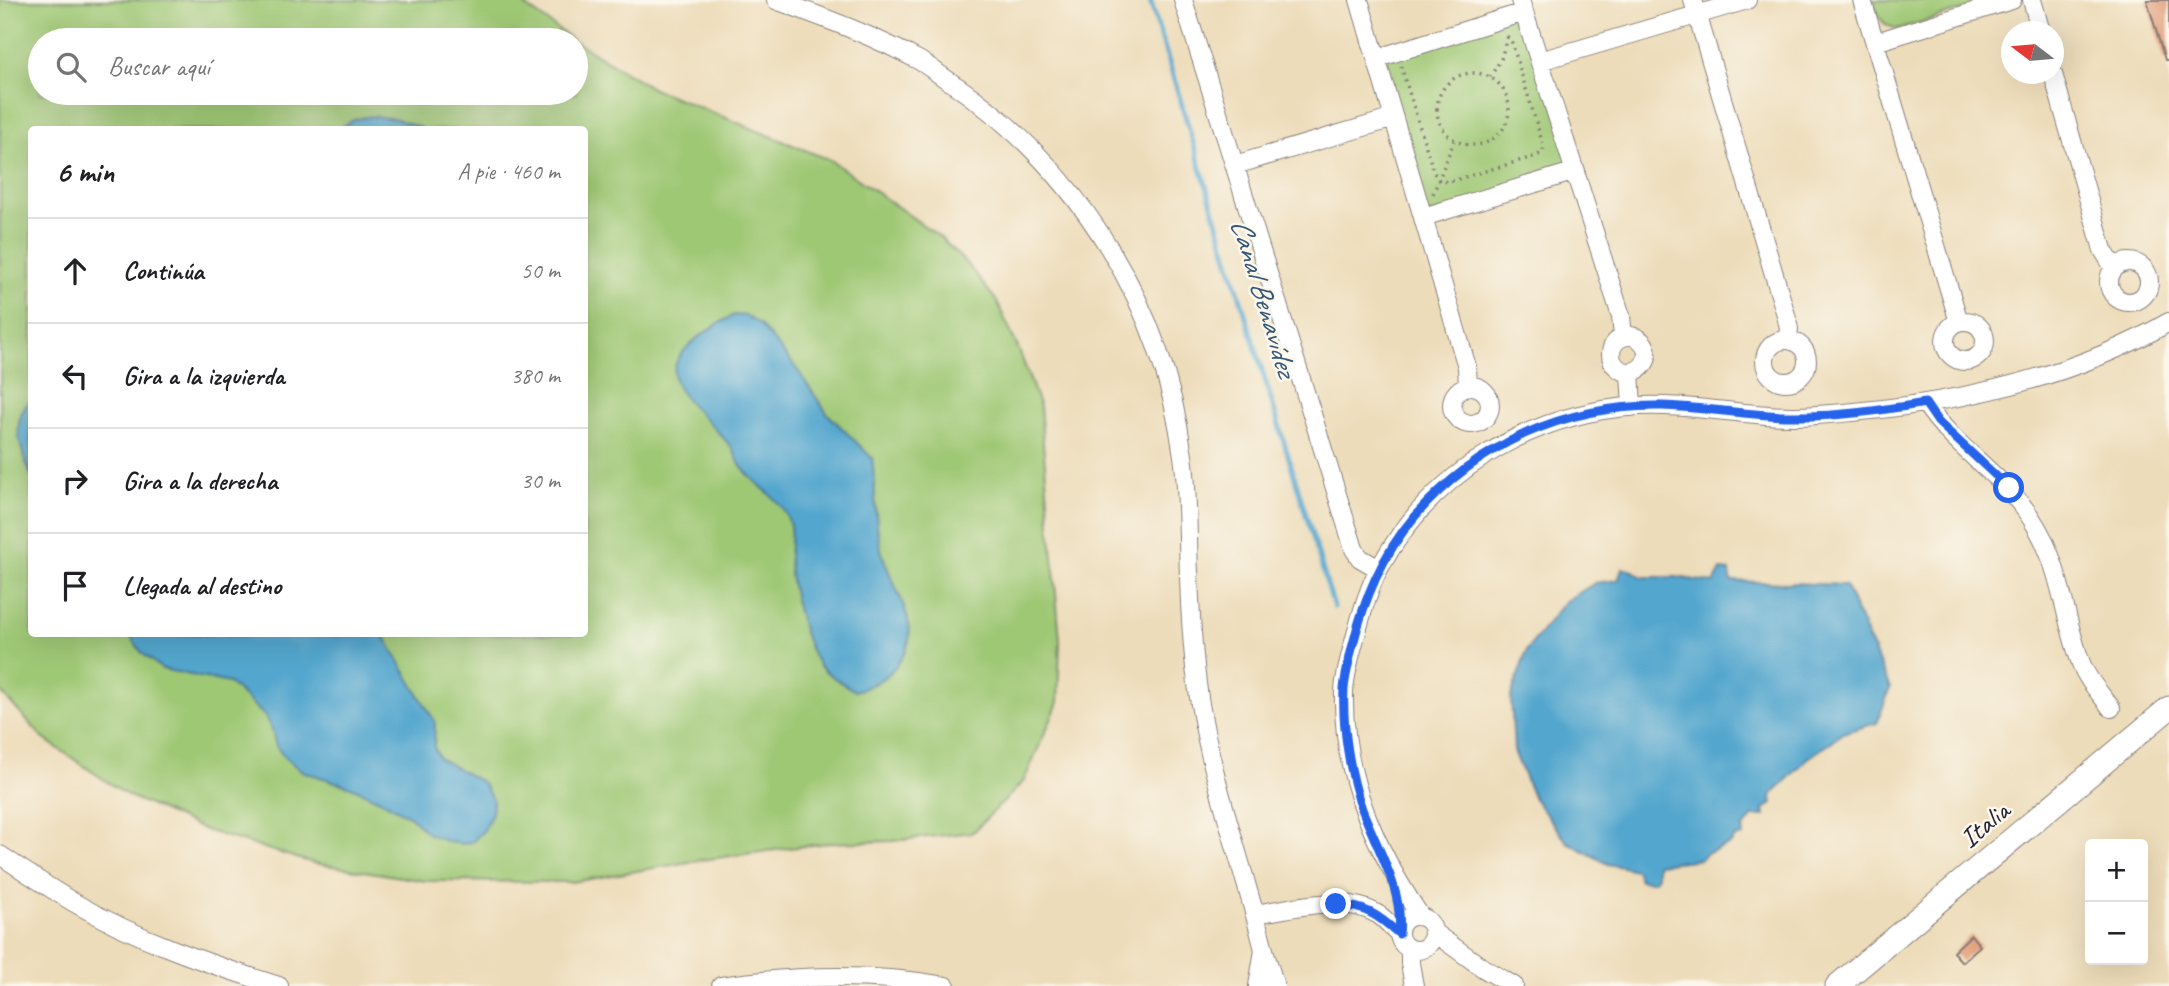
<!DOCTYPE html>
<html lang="es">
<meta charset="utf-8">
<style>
:root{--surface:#fff;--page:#f6f6f6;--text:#202124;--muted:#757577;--line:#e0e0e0}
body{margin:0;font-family:Caveat,sans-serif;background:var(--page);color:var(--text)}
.controls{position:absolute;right:21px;bottom:21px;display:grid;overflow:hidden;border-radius:7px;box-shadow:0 7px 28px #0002}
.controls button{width:63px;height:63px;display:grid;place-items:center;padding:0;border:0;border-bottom:2px solid var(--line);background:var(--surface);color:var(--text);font:35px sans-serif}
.compass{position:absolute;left:2001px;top:21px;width:63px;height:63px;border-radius:50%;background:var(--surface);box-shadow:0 7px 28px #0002;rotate:286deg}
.stop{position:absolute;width:21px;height:21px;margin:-16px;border:5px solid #2563eb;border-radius:50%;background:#fff}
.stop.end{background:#2563eb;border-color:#fff;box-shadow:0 2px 7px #0008}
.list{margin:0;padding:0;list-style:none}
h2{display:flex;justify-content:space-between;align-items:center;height:91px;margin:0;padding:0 28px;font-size:30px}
h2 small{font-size:23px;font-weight:400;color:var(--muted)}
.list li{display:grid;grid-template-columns:46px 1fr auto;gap:21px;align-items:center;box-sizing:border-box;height:105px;padding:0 28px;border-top:2px solid var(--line)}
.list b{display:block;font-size:26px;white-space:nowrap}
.list em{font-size:23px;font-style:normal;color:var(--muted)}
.icon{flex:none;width:38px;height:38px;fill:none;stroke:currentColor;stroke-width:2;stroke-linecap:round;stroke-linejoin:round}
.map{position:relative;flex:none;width:2169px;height:986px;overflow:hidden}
.search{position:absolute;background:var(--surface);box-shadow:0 7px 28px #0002;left:28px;top:28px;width:560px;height:77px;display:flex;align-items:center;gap:18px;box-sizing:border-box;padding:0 24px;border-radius:38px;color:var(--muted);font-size:26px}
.panel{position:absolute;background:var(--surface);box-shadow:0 7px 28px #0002;left:28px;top:126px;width:560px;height:511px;border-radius:7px}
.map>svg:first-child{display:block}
.green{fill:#9fc874;stroke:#607558;stroke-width:2;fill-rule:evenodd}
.water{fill:#53a6ce;stroke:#3a6484;stroke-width:2}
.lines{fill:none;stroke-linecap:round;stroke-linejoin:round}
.stream{stroke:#53a6ce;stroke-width:5}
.building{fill:#e0956e}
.minor-casing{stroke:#887f7a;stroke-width:20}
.tertiary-casing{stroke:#887f7a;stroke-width:25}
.path{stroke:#887f7a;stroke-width:3.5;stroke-dasharray:2 5;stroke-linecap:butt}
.minor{stroke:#fff;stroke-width:18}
.tertiary{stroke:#fff;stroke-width:23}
.route{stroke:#2563eb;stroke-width:9}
.labels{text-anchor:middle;stroke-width:5;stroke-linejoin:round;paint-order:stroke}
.street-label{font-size:28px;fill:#22223b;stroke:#fbf7ec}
.water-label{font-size:30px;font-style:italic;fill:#365776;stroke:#fbf7ec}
</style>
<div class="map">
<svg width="2169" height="986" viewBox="0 0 2169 986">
<rect width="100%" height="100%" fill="#fbf7ec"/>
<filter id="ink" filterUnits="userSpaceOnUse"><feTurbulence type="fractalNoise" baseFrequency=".0143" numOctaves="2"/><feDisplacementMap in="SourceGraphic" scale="14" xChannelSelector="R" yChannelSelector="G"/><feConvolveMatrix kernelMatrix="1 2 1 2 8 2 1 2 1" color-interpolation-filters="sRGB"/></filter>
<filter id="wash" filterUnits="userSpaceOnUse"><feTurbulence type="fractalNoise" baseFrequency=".00686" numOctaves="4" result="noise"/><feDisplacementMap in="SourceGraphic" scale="28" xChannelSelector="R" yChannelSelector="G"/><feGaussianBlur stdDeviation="1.57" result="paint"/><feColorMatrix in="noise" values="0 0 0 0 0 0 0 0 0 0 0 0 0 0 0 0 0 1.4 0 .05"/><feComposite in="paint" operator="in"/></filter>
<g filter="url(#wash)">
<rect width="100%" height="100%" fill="#eddcb9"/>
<path class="green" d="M0,0H517L573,40H40V93H576V42L652,88L832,161L940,237L967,264L996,300L1019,350L1040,407L1060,640L1058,703L1024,781L973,832L892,841L827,843L701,860L572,882L426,881L313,863L208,831L127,795L44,739L0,691ZM32,130H584V634H32Z
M1873,0H1998L1898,29C1880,25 1878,16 1873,0Z
M1524,12L1576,171L1423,217L1378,58Z"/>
<path class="water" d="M373,116L397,119L423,129H339L355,119Z
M734,315L746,316L759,324L794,365L827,413L872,458C876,487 874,517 880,545C885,570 900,591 907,616C919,653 887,682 855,691C844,684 829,676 820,666C805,648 789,583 789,559C789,547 793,534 789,522C783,500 758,487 744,470C738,464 736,454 731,447C718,428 672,395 674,372C675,348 715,325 734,315Z
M31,400V476C22,451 8,422 31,400Z
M1622,568L1633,571L1642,577H1676L1714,583L1721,570L1730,571V581L1845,585L1890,688L1877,723L1845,732L1807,759L1771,796L1772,804L1764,809L1765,816H1753L1743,829L1744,836L1734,838L1731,844L1707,853L1701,859L1657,864V876L1653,881L1640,880L1636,870L1608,864L1567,842L1533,797L1514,751L1511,696L1527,650L1564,602L1595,583L1618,580Z
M129,634H383L435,722L434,747L439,758L483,783L493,801L492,813L484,830L472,842L462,844L448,842L427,833L411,817L382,801L351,787L302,771L285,758L276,746L272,730L264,715L229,683L162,669L142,653Z"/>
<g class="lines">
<path class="stream" d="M1150,0L1334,607"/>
</g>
<g id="blocks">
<path class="building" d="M2147,0H2169V60H2165Z
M1971,935L1980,946L1962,962L1953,952Z"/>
</g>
</g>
<g filter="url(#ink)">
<use href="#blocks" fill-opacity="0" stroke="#887f7a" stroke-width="2"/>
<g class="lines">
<defs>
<path id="minor" d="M776,0C825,18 874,36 920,61C933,69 945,79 958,87C1081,173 1163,307 1183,456C1187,483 1187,509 1188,537C1189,592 1191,649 1200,704C1214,787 1244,868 1264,950
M1183,0L1354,549L1360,558L1379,569
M1359,0L1467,367L1468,386
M1520,0L1621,316L1623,337
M1693,0L1786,315L1789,329L1787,340
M1862,0L1959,322
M2032,0L2041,32
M1876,42L2012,0
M1378,58L1524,12
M1540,61L1747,0
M2053,74L2103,250L2114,268
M1235,165L1394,118
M1423,217L1576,171
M2109 282a20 20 0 1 1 40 0a20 20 0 1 1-40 0Z
M1945 341a20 20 0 1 1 40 0a20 20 0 1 1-40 0Z
M1611 354a18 18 0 1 1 36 0a18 18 0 1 1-36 0Z
M1765 361a21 21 0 1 1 42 0a21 21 0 1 1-42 0Z
M1630,372L1632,407
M1452 405a19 19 0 1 1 38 0a19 19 0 1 1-38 0Z
M1925,403C1955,450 2008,477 2036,526C2061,568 2064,618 2081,663C2087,680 2101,694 2111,708
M0,855C24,871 48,887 73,902C137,939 208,964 279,986
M1256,914C1293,908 1344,893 1379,915C1386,920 1393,928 1399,934
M1399 933a17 17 0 1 1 34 0a17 17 0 1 1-34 0Z
M1421,917C1375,849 1342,776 1344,692C1345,671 1352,650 1357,631C1363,609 1369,587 1380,567C1432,472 1530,413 1638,406C1698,403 1757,420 1817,415C1937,407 2064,383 2169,322
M1433,932L1483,968L1514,986
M1410,949V963L1414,986
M721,986C795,975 872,973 946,986
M1258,986L1264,950L1275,986"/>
<path id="tertiary" d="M1837,986L2169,708"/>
</defs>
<use href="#minor" class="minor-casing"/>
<use href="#tertiary" class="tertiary-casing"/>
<path class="path" d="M1401,66L1434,173L1439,180L1448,182L1536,156L1542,153L1544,148L1512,43L1507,36
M1437 109a36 36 0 1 1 72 0a36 36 0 1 1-72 0Z
M1490,77L1501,59L1507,37
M1433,194L1454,141"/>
<use href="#minor" class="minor"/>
<use href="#tertiary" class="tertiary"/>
</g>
</g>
<g class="lines" filter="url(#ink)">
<path class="route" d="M1336,904C1366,907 1377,914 1399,934C1404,890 1377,849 1362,809C1350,775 1342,726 1344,689C1345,676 1349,662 1352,648C1364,599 1382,555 1415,516C1478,444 1566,404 1662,406C1706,407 1749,416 1793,416C1837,417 1882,410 1925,403L1938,422L2009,488"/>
</g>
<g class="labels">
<g class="street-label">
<text transform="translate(1984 824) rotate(-40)" y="10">Italia</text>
</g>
<g class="water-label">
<text transform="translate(1264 297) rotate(73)" y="10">Canal Benavídez</text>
</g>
</g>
</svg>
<div class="controls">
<button>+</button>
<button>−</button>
</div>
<svg class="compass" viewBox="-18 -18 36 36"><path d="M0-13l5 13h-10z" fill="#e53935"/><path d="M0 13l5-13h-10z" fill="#757577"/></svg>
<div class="stop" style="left:2009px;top:488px"></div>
<div class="stop end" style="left:1336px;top:904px"></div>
<div class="search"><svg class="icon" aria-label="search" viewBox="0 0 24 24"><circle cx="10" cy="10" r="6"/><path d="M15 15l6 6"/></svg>Buscar aquí</div>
<section class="panel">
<h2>6 min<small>A pie · 460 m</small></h2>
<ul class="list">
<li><svg class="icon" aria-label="ahead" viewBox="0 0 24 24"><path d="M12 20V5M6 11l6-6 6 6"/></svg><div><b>Continúa</b></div><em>50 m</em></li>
<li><svg class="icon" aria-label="left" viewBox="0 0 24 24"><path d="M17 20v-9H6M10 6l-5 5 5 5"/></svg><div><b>Gira a la izquierda</b></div><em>380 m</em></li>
<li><svg class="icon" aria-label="right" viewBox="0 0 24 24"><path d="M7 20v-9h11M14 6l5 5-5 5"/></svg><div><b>Gira a la derecha</b></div><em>30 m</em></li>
<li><svg class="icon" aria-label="arrive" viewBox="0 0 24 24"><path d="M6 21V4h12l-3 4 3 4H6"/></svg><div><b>Llegada al destino</b></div></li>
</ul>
</section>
</div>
